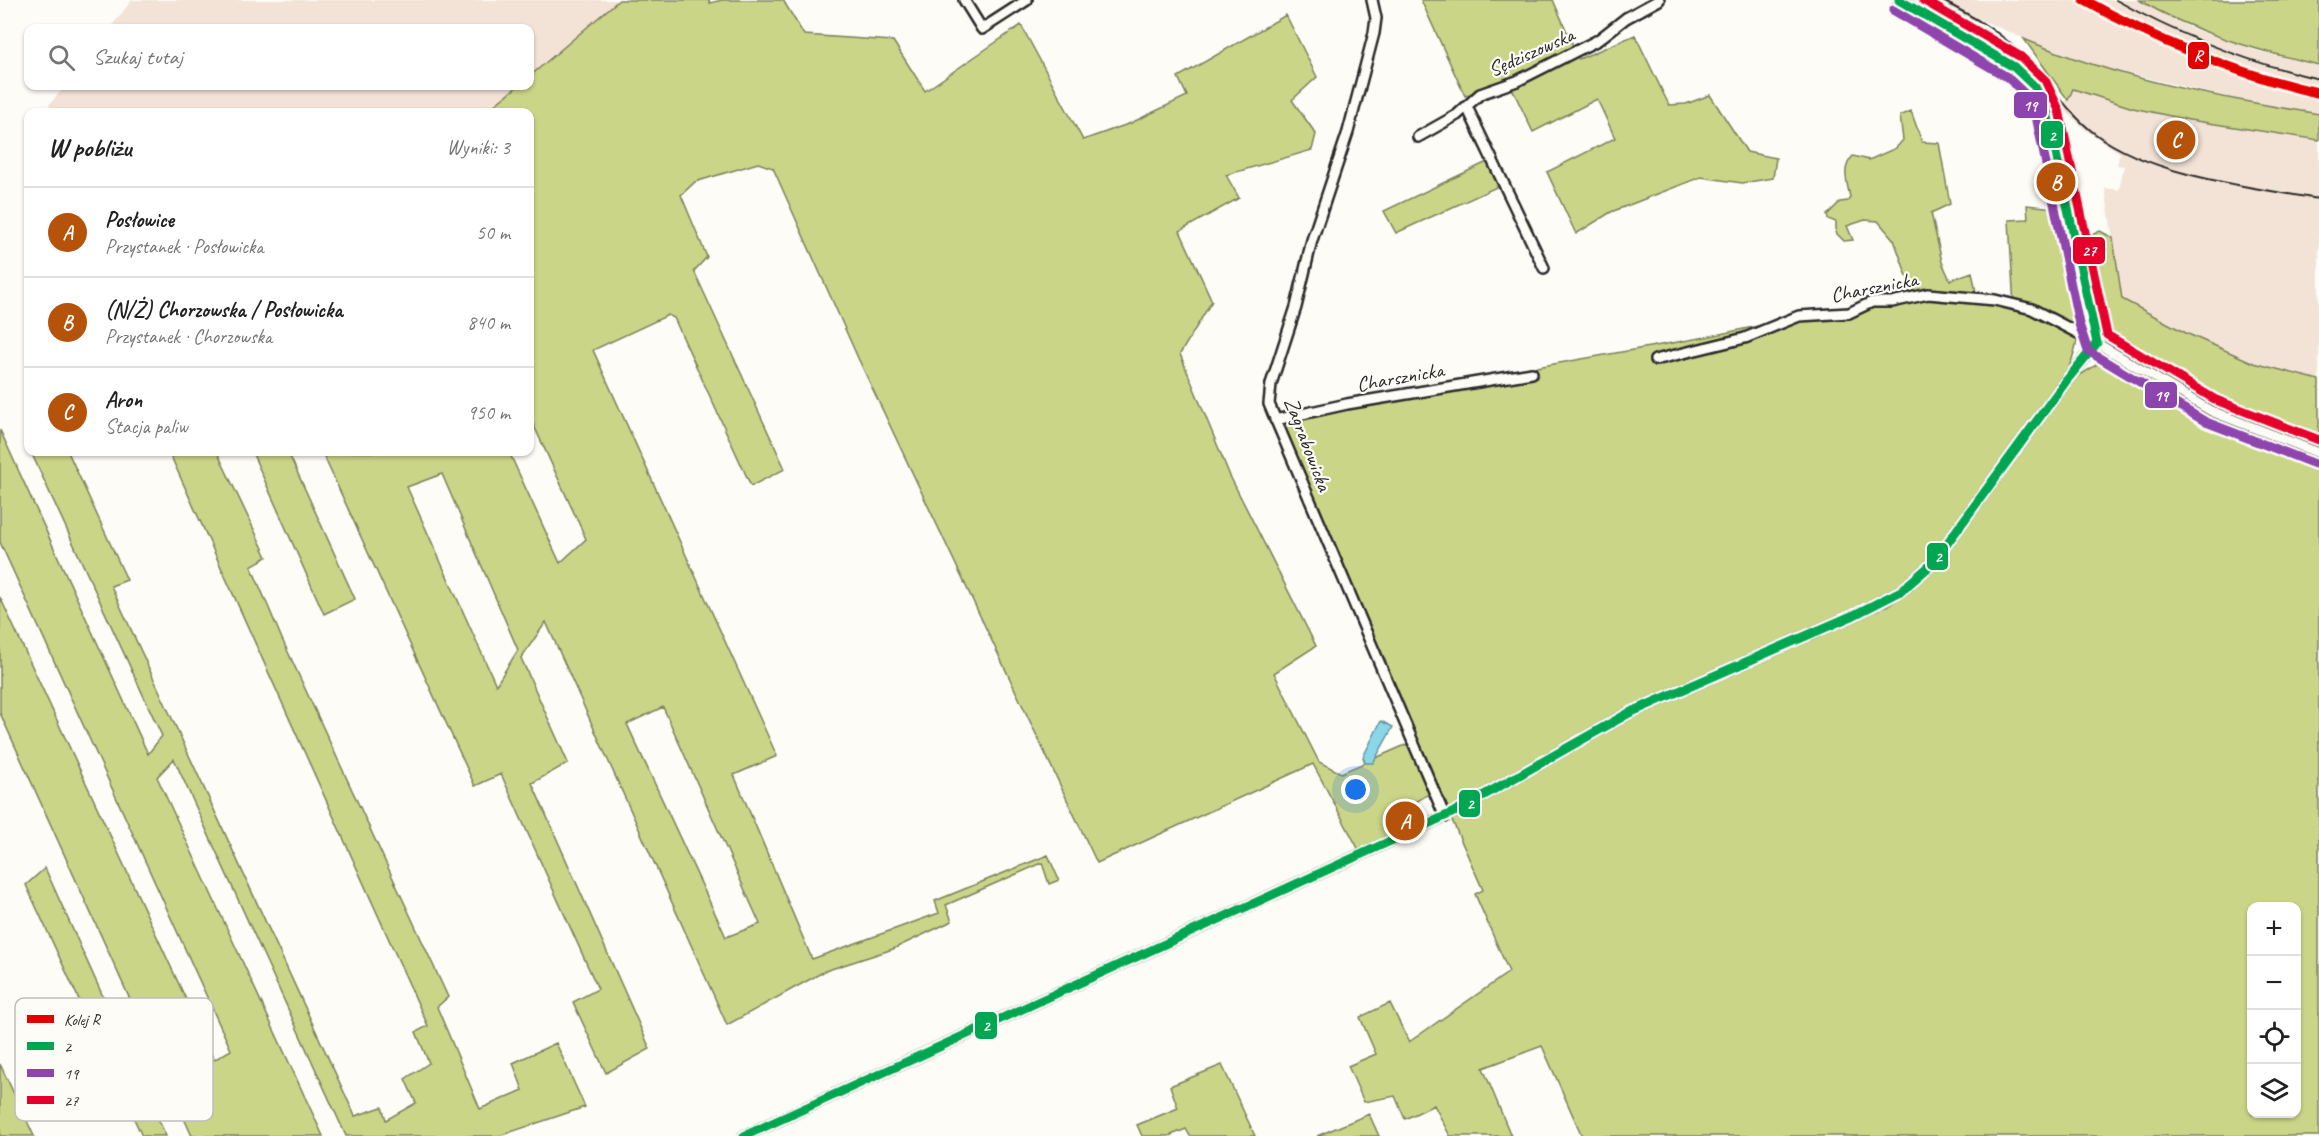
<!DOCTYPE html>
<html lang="pl">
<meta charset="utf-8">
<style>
:root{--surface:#fff;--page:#f2f2f2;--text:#222;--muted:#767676;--line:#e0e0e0;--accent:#b45309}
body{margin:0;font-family:Caveat,sans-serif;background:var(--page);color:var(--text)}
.controls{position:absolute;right:18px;bottom:18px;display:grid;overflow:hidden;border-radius:12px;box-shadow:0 2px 4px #0004}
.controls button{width:54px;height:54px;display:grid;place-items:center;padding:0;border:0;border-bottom:2px solid var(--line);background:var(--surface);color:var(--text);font:30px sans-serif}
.you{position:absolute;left:1356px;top:790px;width:21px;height:21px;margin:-15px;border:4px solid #fff;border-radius:50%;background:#1a73e8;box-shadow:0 0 0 9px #1a73e833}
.badge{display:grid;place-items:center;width:39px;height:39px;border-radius:50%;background:var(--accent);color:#fff;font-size:20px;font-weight:700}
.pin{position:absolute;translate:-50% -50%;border:3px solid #fff;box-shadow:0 2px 6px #0006}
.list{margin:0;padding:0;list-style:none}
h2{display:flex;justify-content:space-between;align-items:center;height:78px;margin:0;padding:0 24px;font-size:26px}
h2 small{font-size:20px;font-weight:400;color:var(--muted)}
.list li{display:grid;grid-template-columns:39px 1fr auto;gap:18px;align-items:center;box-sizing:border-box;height:90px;padding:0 24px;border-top:2px solid var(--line)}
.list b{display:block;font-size:22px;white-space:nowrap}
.list p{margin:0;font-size:20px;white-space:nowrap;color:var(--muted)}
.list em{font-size:20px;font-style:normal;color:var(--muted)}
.icon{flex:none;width:33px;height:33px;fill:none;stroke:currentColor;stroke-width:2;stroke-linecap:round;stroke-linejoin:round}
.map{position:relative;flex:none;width:2319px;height:1136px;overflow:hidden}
.search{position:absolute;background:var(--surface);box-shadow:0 2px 4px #0004;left:24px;top:24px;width:510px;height:66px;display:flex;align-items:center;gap:15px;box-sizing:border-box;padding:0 21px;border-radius:12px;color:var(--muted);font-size:22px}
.panel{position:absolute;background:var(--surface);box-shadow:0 2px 4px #0004;left:24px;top:108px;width:510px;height:348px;border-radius:12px}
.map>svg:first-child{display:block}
.built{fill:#f2e3d6}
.green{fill:#cad588;stroke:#7a805a;stroke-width:1.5;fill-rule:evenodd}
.water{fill:#8ad7e9;stroke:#64929d;stroke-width:1.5}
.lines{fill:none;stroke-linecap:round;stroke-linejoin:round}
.minor-casing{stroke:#2b2b2b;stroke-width:14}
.minor{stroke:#fdfcf7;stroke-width:9}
.rail{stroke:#2b2b2b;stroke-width:2}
.bus-1-casing{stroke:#fdfcf7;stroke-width:14}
.bus-2-casing{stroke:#fdfcf7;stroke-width:14}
.bus-3-casing{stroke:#fdfcf7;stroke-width:14}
.bus-1{stroke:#00a651;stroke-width:9}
.bus-2{stroke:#8e44ad;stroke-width:9}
.bus-3{stroke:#e4002b;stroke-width:9}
.rail-1-casing{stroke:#fdfcf7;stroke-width:15}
.rail-1{stroke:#e50000;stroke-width:10}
.labels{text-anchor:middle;stroke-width:4.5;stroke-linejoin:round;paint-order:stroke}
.street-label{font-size:21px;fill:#2b2b2b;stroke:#fdfcf7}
.key{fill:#fdfcf7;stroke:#bebdba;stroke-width:1.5}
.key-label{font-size:16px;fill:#2b2b2b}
.line-badge{stroke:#fdfcf7;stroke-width:2}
.badge-label{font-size:16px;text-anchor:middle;font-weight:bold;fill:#fff}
</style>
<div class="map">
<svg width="2319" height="1136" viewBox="0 0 2319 1136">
<rect width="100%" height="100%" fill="#fdfcf7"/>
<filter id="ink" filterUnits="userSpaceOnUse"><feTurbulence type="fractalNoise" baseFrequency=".0167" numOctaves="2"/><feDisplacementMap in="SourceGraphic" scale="12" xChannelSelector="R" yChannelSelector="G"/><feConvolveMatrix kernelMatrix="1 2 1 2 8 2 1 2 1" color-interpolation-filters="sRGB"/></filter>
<g filter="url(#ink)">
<path class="built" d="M132,0H619L530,76V28H110Z
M1931,0H2139L2190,28L2261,52L2319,65V114L2261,105L2113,70L2053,51L1981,20L1965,18Z
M65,86H518L486,112H53L49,105Z
M2073,89L2133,108L2189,120L2319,140V380L2254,363L2186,333L2122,299L2105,188L2119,190L2124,166L2117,165L2120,153L2087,131L2061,107Z"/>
<path class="green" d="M619,0H709L710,3L722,0H783L804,35L893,41L925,91L1021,25L1083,140L1131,123L1187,96L1178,77L1286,15L1317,77L1292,100L1316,134L1312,150L1226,175L1239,198L1180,231L1212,301L1180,354L1230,476L1316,646L1274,673L1319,762L1341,773L1410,743L1267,415L1706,337L1913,293L1894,240L1878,221L1865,220L1847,226L1853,240L1844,241L1836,233V222L1828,219L1827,215L1840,202L1848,201L1850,197C1847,182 1841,168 1853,156L1869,160L1896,148L1903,140L1900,116L1911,111L1922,142L1939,143L1950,204L1931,213L1942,262L1950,280L1972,272L1977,297L2014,308L2009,220L2028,219L2027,205L2064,209C2075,267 2093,319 2065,376L1931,558L1922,569L1886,596L1688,683L1449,811L1444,809L1431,793C1403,808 1413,808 1397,830C1389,841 1372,847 1360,852L1313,764L1097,863L858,358L773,168L758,163L695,182L681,195L707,257L694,271L785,469L751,486L674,318L668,315L593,350L777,756L734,775L812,959L939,913L935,901L1048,855L1059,880L1049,884L1042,863L946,905L952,921L893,949L825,971L727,1025L546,622L521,658L568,763L532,783L650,1049L606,1073L573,1002L598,989L501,774L475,786L322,452H509L560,563L586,539L530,417V112H486L518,86H530V76ZM442,474L518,650L496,685L407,487ZM663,707L760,924L726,937L627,724Z
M1421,0H1553L1579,59L1635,35L1669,105L1686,104L1710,95L1747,152L1776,158L1773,178L1742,183L1701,177L1611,212L1576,234L1547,172L1615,138L1597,99L1533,132L1507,78L1465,96Z
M2139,0H2319V65C2255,50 2195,33 2139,0Z
M2024,39C2117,79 2220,98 2319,114V140L2189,120L2133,108L2073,89L2068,100Z
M1487,162L1499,186L1396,233L1384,211Z
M2100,231L2113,238L2122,299L2186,333L2254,363L2319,380V449L2220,412L2108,342L2099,327L2080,247L2089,236Z
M2099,363L2122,369L2200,416L2287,452L2319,472V1136H1582L1542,1046L1483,1068L1511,1136H1450L1434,1105L1405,1119L1395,1096L1364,1102L1348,1066L1376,1054L1360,1017L1390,1003L1409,1042L1509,972L1475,894L1483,890L1451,818L1612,727L1891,604L1932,572L2074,379ZM2252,906H2296V1114H2252Z
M0,430L148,754L162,736L31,452H68L127,580L111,586L355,1116L382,1107L386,1120L416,1103L405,1079L429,1063L416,1032L428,1026L169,452H217L267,557L251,566L282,639L448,997L437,1007L480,1109L523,1090L513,1063L556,1043L585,1107L499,1136H346L174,759L157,777L323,1136H192L0,713V597L214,1060L231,1050L0,542Z
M252,452H288L355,599L324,614Z
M45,868L151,1103L166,1136H142L26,885Z
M0,1064L34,1136H0Z
M1222,1065L1255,1136H1190L1186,1129L1169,1136H1142L1137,1125L1178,1108L1170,1086Z
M1369,1114L1379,1136H1317Z"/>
<path class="water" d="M1381,721L1393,727L1373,763H1365L1363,757Z"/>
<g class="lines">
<defs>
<path id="minor" d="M964,0L982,29L1027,0
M1372,0L1376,18L1374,33L1348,132L1312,240L1296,307L1271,384L1269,404L1445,817
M1899,0L2014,67L2035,87L2047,112L2091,322L2097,343
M1467,107L1544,268
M1418,137L1457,115L1480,94L1517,81L1598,40L1626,18L1659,0
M1655,360L1745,338L1799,316L1849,313L1872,302H1892L1928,294L1995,300L2032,309L2097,343L2211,411L2319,453
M1275,420L1347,404L1532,373
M744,1136L1454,812L1629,713L1854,615L1901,591L1932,564L2066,381L2097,343"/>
</defs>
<use href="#minor" class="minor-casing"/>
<use href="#minor" class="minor"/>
<path class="rail" d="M1941,0C1972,16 2003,33 2027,59C2050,83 2067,112 2094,133C2151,176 2249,187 2319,199
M2116,0C2180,36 2247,62 2319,79"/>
<defs>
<path id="bus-1" d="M1899,0L2014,67L2035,87L2047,112L2097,343
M744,1136L1454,812L1629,713L1854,615L1901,591L1932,564L2066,381L2097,343"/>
<path id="bus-2" d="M1893,10L2007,77L2025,94L2036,116L2079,324L2088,351L2206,422L2315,464"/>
<path id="bus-3" d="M1923,0L2021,57L2045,80L2059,110L2107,335L2216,400L2319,440"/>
</defs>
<use href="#bus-1" class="bus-1-casing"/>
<use href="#bus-2" class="bus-2-casing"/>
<use href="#bus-3" class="bus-3-casing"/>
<use href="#bus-1" class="bus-1"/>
<use href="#bus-2" class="bus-2"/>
<use href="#bus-3" class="bus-3"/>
<defs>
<path id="rail-1" d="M2084,0C2159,42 2235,74 2319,93"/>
</defs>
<use href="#rail-1" class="rail-1-casing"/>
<use href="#rail-1" class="rail-1"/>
</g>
</g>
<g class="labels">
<g class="street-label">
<text transform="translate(1531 52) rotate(-24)" y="7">Sędziszowska</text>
<text transform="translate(1874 287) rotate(-11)" y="7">Charsznicka</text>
<text transform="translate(1400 377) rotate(-10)" y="7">Charsznicka</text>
<text transform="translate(1308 444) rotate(69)" y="7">Zagrabowicka</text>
</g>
</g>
<rect x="15" y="998" width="198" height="123" rx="9" class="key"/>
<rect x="27" y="1015" width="27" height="8" fill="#e50000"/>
<rect x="27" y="1042" width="27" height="8" fill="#00a651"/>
<rect x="27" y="1069" width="27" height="8" fill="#8e44ad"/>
<rect x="27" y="1096" width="27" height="8" fill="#e4002b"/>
<g class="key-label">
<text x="64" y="1025">Kolej R</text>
<text x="64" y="1052">2</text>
<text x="64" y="1079">19</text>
<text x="64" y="1106">27</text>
</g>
<g class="line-badge">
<rect x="2187" y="41" width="23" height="29" rx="6" fill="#e50000"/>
<rect x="2013" y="91" width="35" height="28" rx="6" fill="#8e44ad"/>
<rect x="2040" y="120" width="24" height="29" rx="6" fill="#00a651"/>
<rect x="2072" y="236" width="34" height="29" rx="6" fill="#e4002b"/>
<rect x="2144" y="381" width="34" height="28" rx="6" fill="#8e44ad"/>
<rect x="1926" y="542" width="23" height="29" rx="6" fill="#00a651"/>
<rect x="1458" y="789" width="23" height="29" rx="6" fill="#00a651"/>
<rect x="974" y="1011" width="24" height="29" rx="6" fill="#00a651"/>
</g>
<g class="badge-label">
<text x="2198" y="61">R</text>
<text x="2030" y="111">19</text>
<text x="2052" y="141">2</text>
<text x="2089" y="256">27</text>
<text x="2161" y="401">19</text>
<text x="1938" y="562">2</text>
<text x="1470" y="809">2</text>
<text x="986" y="1031">2</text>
</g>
</svg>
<div class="controls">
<button>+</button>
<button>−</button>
<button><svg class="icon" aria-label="locate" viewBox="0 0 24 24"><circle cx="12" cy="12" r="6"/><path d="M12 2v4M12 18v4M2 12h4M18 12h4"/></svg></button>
<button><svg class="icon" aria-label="layers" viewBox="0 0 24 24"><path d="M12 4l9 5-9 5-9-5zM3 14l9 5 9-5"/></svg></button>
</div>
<div class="you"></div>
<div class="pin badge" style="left:1405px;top:821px">A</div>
<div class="pin badge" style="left:2056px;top:182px">B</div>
<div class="pin badge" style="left:2176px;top:140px">C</div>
<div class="search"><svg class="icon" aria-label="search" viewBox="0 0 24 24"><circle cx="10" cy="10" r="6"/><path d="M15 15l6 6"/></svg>Szukaj tutaj</div>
<section class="panel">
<h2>W pobliżu<small>Wyniki: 3</small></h2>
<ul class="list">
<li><span class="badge">A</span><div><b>Posłowice</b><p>Przystanek · Posłowicka</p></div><em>50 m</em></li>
<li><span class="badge">B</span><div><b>(N/Ż) Chorzowska / Posłowicka</b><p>Przystanek · Chorzowska</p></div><em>840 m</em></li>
<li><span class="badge">C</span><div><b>Aron</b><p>Stacja paliw</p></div><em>950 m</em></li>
</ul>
</section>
</div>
